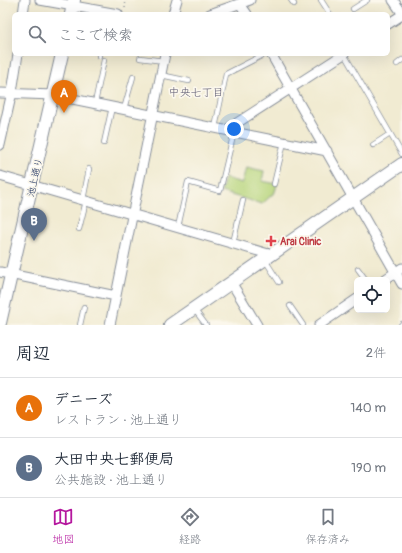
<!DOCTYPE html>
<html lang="ja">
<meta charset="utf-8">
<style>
:root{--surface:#fff;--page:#f2f2f3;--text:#1f2937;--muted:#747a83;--line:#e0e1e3;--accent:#b5179e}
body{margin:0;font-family:Pangolin,"Klee One",sans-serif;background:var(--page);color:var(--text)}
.controls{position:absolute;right:12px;bottom:12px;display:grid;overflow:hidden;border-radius:6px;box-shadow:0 4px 16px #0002}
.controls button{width:36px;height:36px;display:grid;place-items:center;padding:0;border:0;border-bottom:1px solid var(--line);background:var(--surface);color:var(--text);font:20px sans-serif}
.you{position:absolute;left:234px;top:129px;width:14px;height:14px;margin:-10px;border:3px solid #fff;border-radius:50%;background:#1a73e8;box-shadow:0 0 0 6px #1a73e833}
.badge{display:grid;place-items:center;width:26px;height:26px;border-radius:50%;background:var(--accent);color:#fff;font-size:13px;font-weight:700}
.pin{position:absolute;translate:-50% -33px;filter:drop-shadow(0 1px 2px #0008)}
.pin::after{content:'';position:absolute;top:21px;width:14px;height:12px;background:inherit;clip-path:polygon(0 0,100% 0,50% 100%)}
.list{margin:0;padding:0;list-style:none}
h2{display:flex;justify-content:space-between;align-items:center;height:52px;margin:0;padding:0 16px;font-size:17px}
h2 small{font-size:13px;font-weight:400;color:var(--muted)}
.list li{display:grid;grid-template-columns:26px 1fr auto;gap:12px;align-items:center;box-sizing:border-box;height:60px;padding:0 16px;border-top:1px solid var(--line)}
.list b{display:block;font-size:15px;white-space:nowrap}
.list p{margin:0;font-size:13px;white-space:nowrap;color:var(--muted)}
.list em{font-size:13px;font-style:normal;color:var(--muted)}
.icon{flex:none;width:22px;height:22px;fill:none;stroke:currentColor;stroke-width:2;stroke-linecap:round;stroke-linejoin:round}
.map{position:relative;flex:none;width:402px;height:325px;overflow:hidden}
.search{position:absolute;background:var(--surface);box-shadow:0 4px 16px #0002;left:12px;right:12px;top:12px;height:44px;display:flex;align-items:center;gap:10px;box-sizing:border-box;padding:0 14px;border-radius:6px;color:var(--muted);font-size:15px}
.sheet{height:172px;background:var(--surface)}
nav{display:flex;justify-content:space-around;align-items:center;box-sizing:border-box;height:56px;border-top:1px solid var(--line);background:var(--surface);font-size:11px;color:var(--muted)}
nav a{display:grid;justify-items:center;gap:2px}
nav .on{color:var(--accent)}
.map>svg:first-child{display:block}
.park{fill:#b7d57b;stroke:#69826c}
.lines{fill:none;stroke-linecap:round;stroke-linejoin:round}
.lane-casing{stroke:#868d98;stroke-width:6}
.street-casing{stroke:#868d98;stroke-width:11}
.secondary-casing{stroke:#868d98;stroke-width:14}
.path{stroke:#868d98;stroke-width:1.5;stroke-dasharray:1 3;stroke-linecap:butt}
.lane{stroke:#fff;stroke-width:4.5}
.street{stroke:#fff;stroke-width:9}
.secondary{stroke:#fff;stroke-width:12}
.health-dot{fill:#e0444e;stroke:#fbf7ec;stroke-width:1.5}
.labels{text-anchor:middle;stroke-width:3.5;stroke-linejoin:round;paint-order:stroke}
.street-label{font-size:10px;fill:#1b2f5e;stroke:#fbf7ec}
.health-label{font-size:10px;font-weight:bold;fill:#be3a42;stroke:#fbf7ec;text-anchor:start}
.neighbourhood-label{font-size:11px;fill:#5c5971;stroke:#fbf7ec}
</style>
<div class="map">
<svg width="402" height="325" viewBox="0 0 402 325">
<rect width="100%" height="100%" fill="#fbf7ec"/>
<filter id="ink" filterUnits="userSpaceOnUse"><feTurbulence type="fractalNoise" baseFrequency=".025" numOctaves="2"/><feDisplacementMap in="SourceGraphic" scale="8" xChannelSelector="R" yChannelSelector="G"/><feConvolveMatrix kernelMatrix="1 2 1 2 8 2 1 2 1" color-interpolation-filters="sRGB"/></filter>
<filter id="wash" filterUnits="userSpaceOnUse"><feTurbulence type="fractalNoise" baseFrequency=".012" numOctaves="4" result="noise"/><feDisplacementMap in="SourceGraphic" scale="16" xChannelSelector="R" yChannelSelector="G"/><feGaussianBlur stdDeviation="0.9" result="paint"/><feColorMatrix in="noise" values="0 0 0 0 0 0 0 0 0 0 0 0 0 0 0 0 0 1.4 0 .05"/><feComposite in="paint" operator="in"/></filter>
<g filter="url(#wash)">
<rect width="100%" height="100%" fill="#f1ebd2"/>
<path class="park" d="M246,167L264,171L262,181L277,184L275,192L262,204L221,192L225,178L242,183Z"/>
</g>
<g filter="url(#ink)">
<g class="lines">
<defs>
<path id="lane" d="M291,0L294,4
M321,0L330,14
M353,9L367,0
M344,54L402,154
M99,56V54
M140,58L164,61
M397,64L402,60
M161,75L189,81
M95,103L104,60
M124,109L133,77
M215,128L226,74L265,54
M104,143L112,107
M373,145L390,134
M274,184L284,142
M83,200L89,169
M178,227L188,182L220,191L234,132
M79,229L86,201
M233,243L243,200
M265,260L279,282
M358,269L366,280
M290,306L303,325
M194,309L206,325
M80,325L84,307
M401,325L402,324"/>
<path id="street" d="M40,0L118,14
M393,0L402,13
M240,4L247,14
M23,14L25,0
M173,14L177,0
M210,14L250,0
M388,24L402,15
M271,54L402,284
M0,93L53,95L327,151
M226,130L344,54
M0,145L12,92L18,54
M0,176L272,255
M0,272L116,296
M384,280L402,268
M231,282L257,325
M110,325L165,54
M319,325L357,299"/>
<path id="secondary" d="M71,14L74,0
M0,323L62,54
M170,325L402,164"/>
</defs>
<use href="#lane" class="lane-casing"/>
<use href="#street" class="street-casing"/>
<use href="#secondary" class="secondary-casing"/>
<path class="path" d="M125,8L126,0"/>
<use href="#lane" class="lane"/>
<use href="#street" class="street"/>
<use href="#secondary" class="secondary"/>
</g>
</g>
<path class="health-dot" d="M269 235h4v4h4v4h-4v4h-4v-4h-4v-4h4z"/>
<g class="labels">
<g class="street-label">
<text transform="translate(34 177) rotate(-77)" y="4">池上通り</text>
</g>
<g class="health-label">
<text x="280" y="245">Arai Clinic</text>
</g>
<g class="neighbourhood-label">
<text x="196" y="96">中央七丁目</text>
</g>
</g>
</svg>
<div class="controls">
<button><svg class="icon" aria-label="locate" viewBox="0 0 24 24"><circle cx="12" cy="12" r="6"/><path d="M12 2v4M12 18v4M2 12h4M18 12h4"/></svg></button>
</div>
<div class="you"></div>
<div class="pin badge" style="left:64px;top:113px;background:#e8710a">A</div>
<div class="pin badge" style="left:34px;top:241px;background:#5c6f8a">B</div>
<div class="search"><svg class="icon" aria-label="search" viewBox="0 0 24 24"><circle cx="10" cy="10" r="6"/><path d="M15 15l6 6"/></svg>ここで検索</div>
</div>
<section class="sheet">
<h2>周辺<small>2件</small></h2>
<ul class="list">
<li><span class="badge" style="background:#e8710a">A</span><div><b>デニーズ</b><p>レストラン · 池上通り</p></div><em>140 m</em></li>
<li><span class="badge" style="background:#5c6f8a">B</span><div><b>大田中央七郵便局</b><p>公共施設 · 池上通り</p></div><em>190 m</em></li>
</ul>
</section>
<nav>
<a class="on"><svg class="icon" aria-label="map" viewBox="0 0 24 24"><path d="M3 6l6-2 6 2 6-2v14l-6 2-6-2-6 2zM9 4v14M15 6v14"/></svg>地図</a>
<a><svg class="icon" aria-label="directions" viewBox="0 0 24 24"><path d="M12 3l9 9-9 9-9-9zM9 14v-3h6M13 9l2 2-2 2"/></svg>経路</a>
<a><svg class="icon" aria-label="saved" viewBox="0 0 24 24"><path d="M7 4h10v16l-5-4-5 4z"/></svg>保存済み</a>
</nav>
